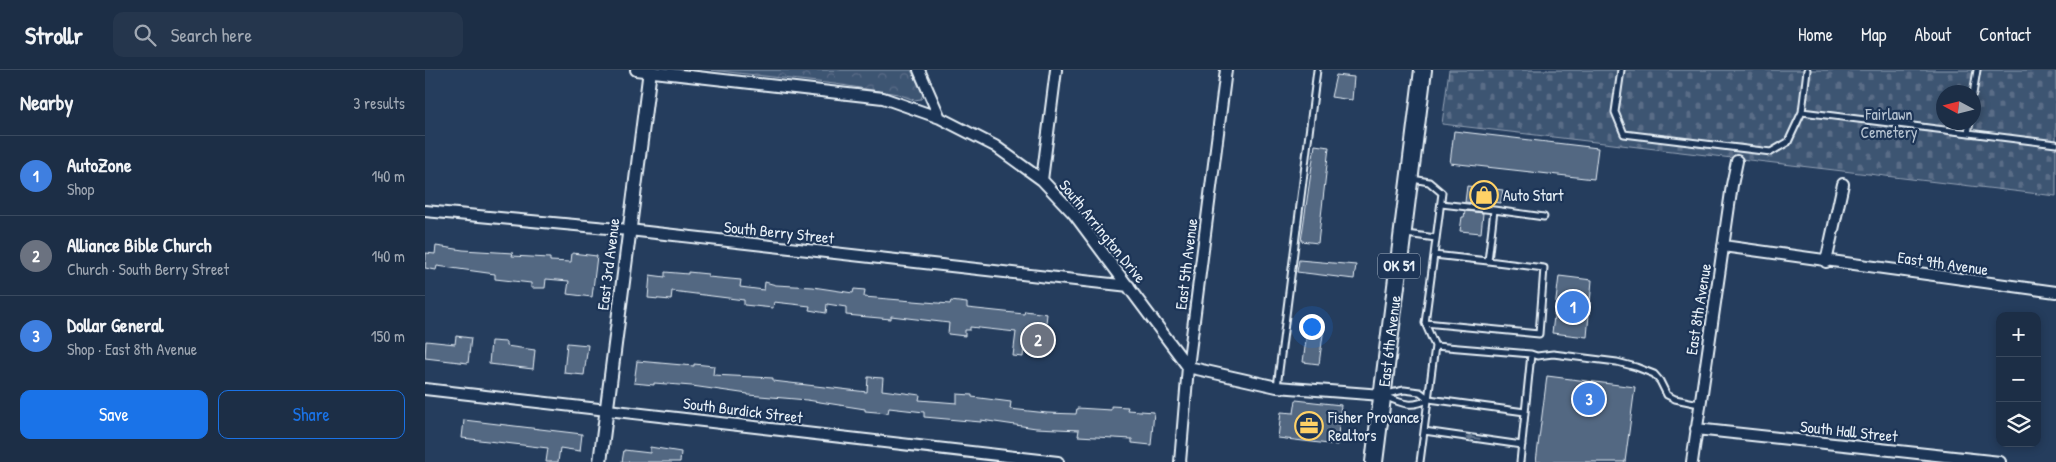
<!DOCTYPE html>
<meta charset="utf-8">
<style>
:root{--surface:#1c2e46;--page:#25364d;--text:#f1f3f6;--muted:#a0a8b3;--line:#3a4a5f;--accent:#1a73e8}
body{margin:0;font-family:"Patrick Hand",sans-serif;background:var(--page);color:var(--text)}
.controls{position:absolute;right:15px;bottom:15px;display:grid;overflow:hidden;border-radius:10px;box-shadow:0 2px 8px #0003}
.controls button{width:45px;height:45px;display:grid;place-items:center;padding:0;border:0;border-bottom:1px solid var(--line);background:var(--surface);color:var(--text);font:25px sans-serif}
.compass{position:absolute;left:1511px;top:15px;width:45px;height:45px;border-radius:50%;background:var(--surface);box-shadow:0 2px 8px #0003;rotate:277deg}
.you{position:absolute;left:886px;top:256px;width:18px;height:18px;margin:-12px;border:4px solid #fff;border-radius:50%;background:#1a73e8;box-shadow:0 0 0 8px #1a73e833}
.badge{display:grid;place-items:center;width:32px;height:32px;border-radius:50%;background:var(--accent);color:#fff;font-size:16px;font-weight:700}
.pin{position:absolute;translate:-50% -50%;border:2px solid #fff;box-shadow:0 1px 5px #0006}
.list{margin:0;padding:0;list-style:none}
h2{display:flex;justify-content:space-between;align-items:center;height:65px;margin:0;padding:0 20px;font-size:21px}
h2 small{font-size:16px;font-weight:400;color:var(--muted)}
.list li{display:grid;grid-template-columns:32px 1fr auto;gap:15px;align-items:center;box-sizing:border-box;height:80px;padding:0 20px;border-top:1px solid var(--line)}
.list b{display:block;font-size:19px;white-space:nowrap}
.list p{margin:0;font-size:16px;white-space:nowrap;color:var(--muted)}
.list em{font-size:16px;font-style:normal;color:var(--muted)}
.actions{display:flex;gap:10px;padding:15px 20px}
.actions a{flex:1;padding:11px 0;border:1px solid var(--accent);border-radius:10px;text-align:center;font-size:18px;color:var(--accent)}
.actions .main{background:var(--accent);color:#fff}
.icon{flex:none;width:28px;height:28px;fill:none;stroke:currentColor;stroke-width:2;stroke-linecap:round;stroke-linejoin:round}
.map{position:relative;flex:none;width:1631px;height:392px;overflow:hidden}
header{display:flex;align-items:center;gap:30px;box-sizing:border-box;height:70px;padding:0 25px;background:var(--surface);border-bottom:1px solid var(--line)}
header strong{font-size:24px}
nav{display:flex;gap:28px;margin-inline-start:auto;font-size:18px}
.search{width:350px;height:45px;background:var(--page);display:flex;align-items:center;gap:12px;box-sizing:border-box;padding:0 18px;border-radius:10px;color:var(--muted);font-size:19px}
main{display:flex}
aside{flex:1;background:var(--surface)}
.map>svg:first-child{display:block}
.cemetery{fill:url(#cemetery-stones);stroke:#93a2b5;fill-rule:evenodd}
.park{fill:url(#park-crowns);stroke:#93a2b5}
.building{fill:#536782;stroke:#e8f1f8}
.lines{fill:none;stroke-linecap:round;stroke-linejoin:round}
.service-casing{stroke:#e8f1f8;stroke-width:9}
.minor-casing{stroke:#e8f1f8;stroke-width:14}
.tertiary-casing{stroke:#e8f1f8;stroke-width:16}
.primary-casing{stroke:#e8f1f8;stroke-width:20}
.service{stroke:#1d3557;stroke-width:5}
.minor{stroke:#1d3557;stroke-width:10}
.tertiary{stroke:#1d3557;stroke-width:12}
.primary{stroke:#1d3557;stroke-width:16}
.oneway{fill:#64778f}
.labels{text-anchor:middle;stroke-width:4.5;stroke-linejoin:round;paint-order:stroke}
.shield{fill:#1d3557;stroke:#abb9c8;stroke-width:1}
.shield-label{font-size:15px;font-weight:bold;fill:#e8f1f8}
.park-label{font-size:16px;fill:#b5c2d0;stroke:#1d3557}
.poi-label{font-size:16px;fill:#e8f1f8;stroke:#1d3557;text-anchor:start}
.street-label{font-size:16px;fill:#e8f1f8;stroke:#1d3557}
</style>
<header>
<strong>Strollr</strong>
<div class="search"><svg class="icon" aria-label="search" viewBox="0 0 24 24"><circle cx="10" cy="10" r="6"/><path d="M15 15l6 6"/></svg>Search here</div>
<nav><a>Home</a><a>Map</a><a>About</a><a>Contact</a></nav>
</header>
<main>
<aside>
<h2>Nearby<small>3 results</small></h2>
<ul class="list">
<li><span class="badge" style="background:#3f7fe0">1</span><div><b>AutoZone</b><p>Shop</p></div><em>140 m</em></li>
<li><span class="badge" style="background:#6b7280">2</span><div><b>Alliance Bible Church</b><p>Church · South Berry Street</p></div><em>140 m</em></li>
<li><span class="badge" style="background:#3f7fe0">3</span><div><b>Dollar General</b><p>Shop · East 8th Avenue</p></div><em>150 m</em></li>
</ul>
<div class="actions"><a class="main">Save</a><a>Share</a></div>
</aside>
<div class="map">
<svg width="1631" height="392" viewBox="0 0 1631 392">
<defs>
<pattern id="cemetery-stones" width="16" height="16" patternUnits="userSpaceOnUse" patternTransform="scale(1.25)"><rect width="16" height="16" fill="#3e5472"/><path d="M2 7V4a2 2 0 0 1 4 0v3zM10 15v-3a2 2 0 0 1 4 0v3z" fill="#5a6d87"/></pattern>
<pattern id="park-crowns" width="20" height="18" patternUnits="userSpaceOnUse" patternTransform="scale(1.25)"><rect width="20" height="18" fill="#3e5472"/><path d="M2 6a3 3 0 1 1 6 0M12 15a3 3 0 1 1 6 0" fill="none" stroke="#5a6d87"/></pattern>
</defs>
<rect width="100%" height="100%" fill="#253d5d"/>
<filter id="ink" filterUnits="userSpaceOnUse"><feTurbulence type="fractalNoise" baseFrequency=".02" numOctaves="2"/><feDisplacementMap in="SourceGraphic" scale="10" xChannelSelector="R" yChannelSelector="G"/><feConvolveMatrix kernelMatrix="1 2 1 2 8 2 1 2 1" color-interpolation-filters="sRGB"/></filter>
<g filter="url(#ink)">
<path class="cemetery" d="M1024,0H1631V126L1017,54ZM1518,22H1548V52H1518Z"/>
<path class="park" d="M286,0H486L498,24L496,29L489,30L473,24L410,14Z"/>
<path class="building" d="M911,5L929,7L927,30L906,27Z
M1029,61L1173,78L1169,109L1025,93Z
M890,75L904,77L893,173L876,171Z
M1042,116L1078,120L1076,133L1059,131V134L1040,132Z
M1040,141L1058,143L1056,163L1035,161L1037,147H1039Z
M11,176L38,180L88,183L87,186L125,188V191L146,192L147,183L172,186L167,227L142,224L144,211L121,209L120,218H106V213L70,209V204L12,196L11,200L0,198L1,183L10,184Z
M874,190L931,195L929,209L872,202Z
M240,202L263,204V202L283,204V207L316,210L315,217L339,220L340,212L351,215L388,217L428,223L429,219L440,220L439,227L525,234L526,231L542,233V238L599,244L600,241L622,244L618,279L599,277L598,287L588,286L591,262L545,257V260H540V266L523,264L524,253L466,246V249L421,245V237L402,234L401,243L384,240L385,236L349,232L348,238L319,235V230L247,221L246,230L223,228L225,205L240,207Z
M1134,206L1167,210L1162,267L1127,263Z
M883,255L899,257L894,294L878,292Z
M31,266L46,268L43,293L0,288L1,271L30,274Z
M66,271L81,272V276L110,280L108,299L64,294Z
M142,273L163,275L159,305L139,303Z
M212,291L269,296V294L289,296L288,305L348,308V311L442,322L443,307L458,308L457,320L495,325L494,330L532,333V324L547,325V327L586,332L585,339L622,343L651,344L652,338L686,340V336L703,337L702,340L729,342L726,375L707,373V369L653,366L654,360L611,358L556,350V352L499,347V342L464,338L463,343L440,341V339L382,330L323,325V324L267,316L229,313V315L209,313Z
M1122,306L1210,317L1200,392H1111Z
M871,330L916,335L912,375L853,368L856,342L869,343Z
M39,350L157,364L155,381L135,378L133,392H121L123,378L37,368Z
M225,377L256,382L255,392H197L199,380L225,383Z"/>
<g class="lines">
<defs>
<path id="service" d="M1196,0L1190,42L1199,64L1346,82L1363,72L1377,42L1382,0
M1548,24L1552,0
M1377,42L1631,74
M1543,63L1545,52
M988,109L1004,112L1017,123L1009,185L1063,191L1069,140L1016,134
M1069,140L1119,147
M981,164L1011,168
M1009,185L1000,253L1114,264L1119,198L1063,191
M1000,253L1010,276
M852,317L892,0
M979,320L995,322L1004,329C985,339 976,333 957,325Z
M1004,329L1100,342
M999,361L1097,375
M995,392L1010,276L1106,284
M1095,392L1106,284L1112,286L1128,284L1192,292L1211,297L1229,304L1235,311L1242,325L1250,329L1274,334"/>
<path id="minor" d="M211,0L458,28L515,48L570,76L617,110L649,144L763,297L852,317L957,325
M494,0L515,48
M617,110L631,0
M0,141L204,160L704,216
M1298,176L1631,222
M1401,192L1418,114
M0,319L633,392
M1271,359L1575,392
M755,392L763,297L801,0
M1267,392L1307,115L1312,91"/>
<path id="tertiary" d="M175,392L225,0"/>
<g id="primary">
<path id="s1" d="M949,392L998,0"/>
</g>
</defs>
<use href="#service" class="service-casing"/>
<use href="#minor" class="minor-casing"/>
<use href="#tertiary" class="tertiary-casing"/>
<use href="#primary" class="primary-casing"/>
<use href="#service" class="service"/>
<use href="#minor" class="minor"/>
<use href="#tertiary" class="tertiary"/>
<use href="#primary" class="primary"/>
</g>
<defs><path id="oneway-solid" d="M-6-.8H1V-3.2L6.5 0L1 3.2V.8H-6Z" transform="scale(1.25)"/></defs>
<use class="oneway" href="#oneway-solid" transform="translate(1048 368) rotate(-172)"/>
</g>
<defs>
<symbol id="shop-ring" viewBox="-11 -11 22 22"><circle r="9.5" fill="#1d3557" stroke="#ffd166" stroke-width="1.5"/><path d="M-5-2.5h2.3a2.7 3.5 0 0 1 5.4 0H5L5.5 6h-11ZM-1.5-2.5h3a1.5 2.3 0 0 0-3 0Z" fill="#ffd166"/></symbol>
<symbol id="office-ring" viewBox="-11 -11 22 22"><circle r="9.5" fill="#1d3557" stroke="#ffd166" stroke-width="1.5"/><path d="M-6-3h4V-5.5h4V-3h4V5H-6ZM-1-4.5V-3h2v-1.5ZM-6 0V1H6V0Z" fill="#ffd166"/></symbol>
</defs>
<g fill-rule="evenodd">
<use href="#shop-ring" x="1043" y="109" width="32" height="32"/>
<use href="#office-ring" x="868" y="340" width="32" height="32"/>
</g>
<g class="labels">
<rect class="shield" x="953" y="183.5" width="42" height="25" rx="4"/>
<g class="shield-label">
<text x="974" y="201">OK 51</text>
</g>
<g class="park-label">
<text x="1464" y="50">Fairlawn<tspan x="1464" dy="18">Cemetery</tspan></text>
</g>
<g class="poi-label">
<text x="1078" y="131">Auto Start</text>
<text x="903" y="353">Fisher Provance<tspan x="903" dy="18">Realtors</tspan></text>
</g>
<g class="street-label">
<text transform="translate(678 161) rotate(51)" y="6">South Arrington Drive</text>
<text transform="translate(354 162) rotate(6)" y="6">South Berry Street</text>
<text transform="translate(1518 193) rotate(8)" y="6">East 9th Avenue</text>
<text transform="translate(183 194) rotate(-83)" y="6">East 3rd Avenue</text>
<text transform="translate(761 194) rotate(-83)" y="6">East 5th Avenue</text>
<text transform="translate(1273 239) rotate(-81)" y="6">East 8th Avenue</text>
<text dy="6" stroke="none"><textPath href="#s1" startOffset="122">East 6th Avenue</textPath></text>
<text transform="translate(318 340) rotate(7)" y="6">South Burdick Street</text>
<text transform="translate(1424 361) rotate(6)" y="6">South Hall Street</text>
</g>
</g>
</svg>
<div class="controls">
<button>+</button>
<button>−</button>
<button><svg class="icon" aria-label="layers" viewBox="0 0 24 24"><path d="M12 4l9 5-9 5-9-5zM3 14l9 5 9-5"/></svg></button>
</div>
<svg class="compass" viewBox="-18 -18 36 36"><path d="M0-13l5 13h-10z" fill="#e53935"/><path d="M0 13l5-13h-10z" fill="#a0a8b3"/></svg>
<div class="you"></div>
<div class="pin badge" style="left:1148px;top:237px;background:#3f7fe0">1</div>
<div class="pin badge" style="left:613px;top:270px;background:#6b7280">2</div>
<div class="pin badge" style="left:1164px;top:329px;background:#3f7fe0">3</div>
</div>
</main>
